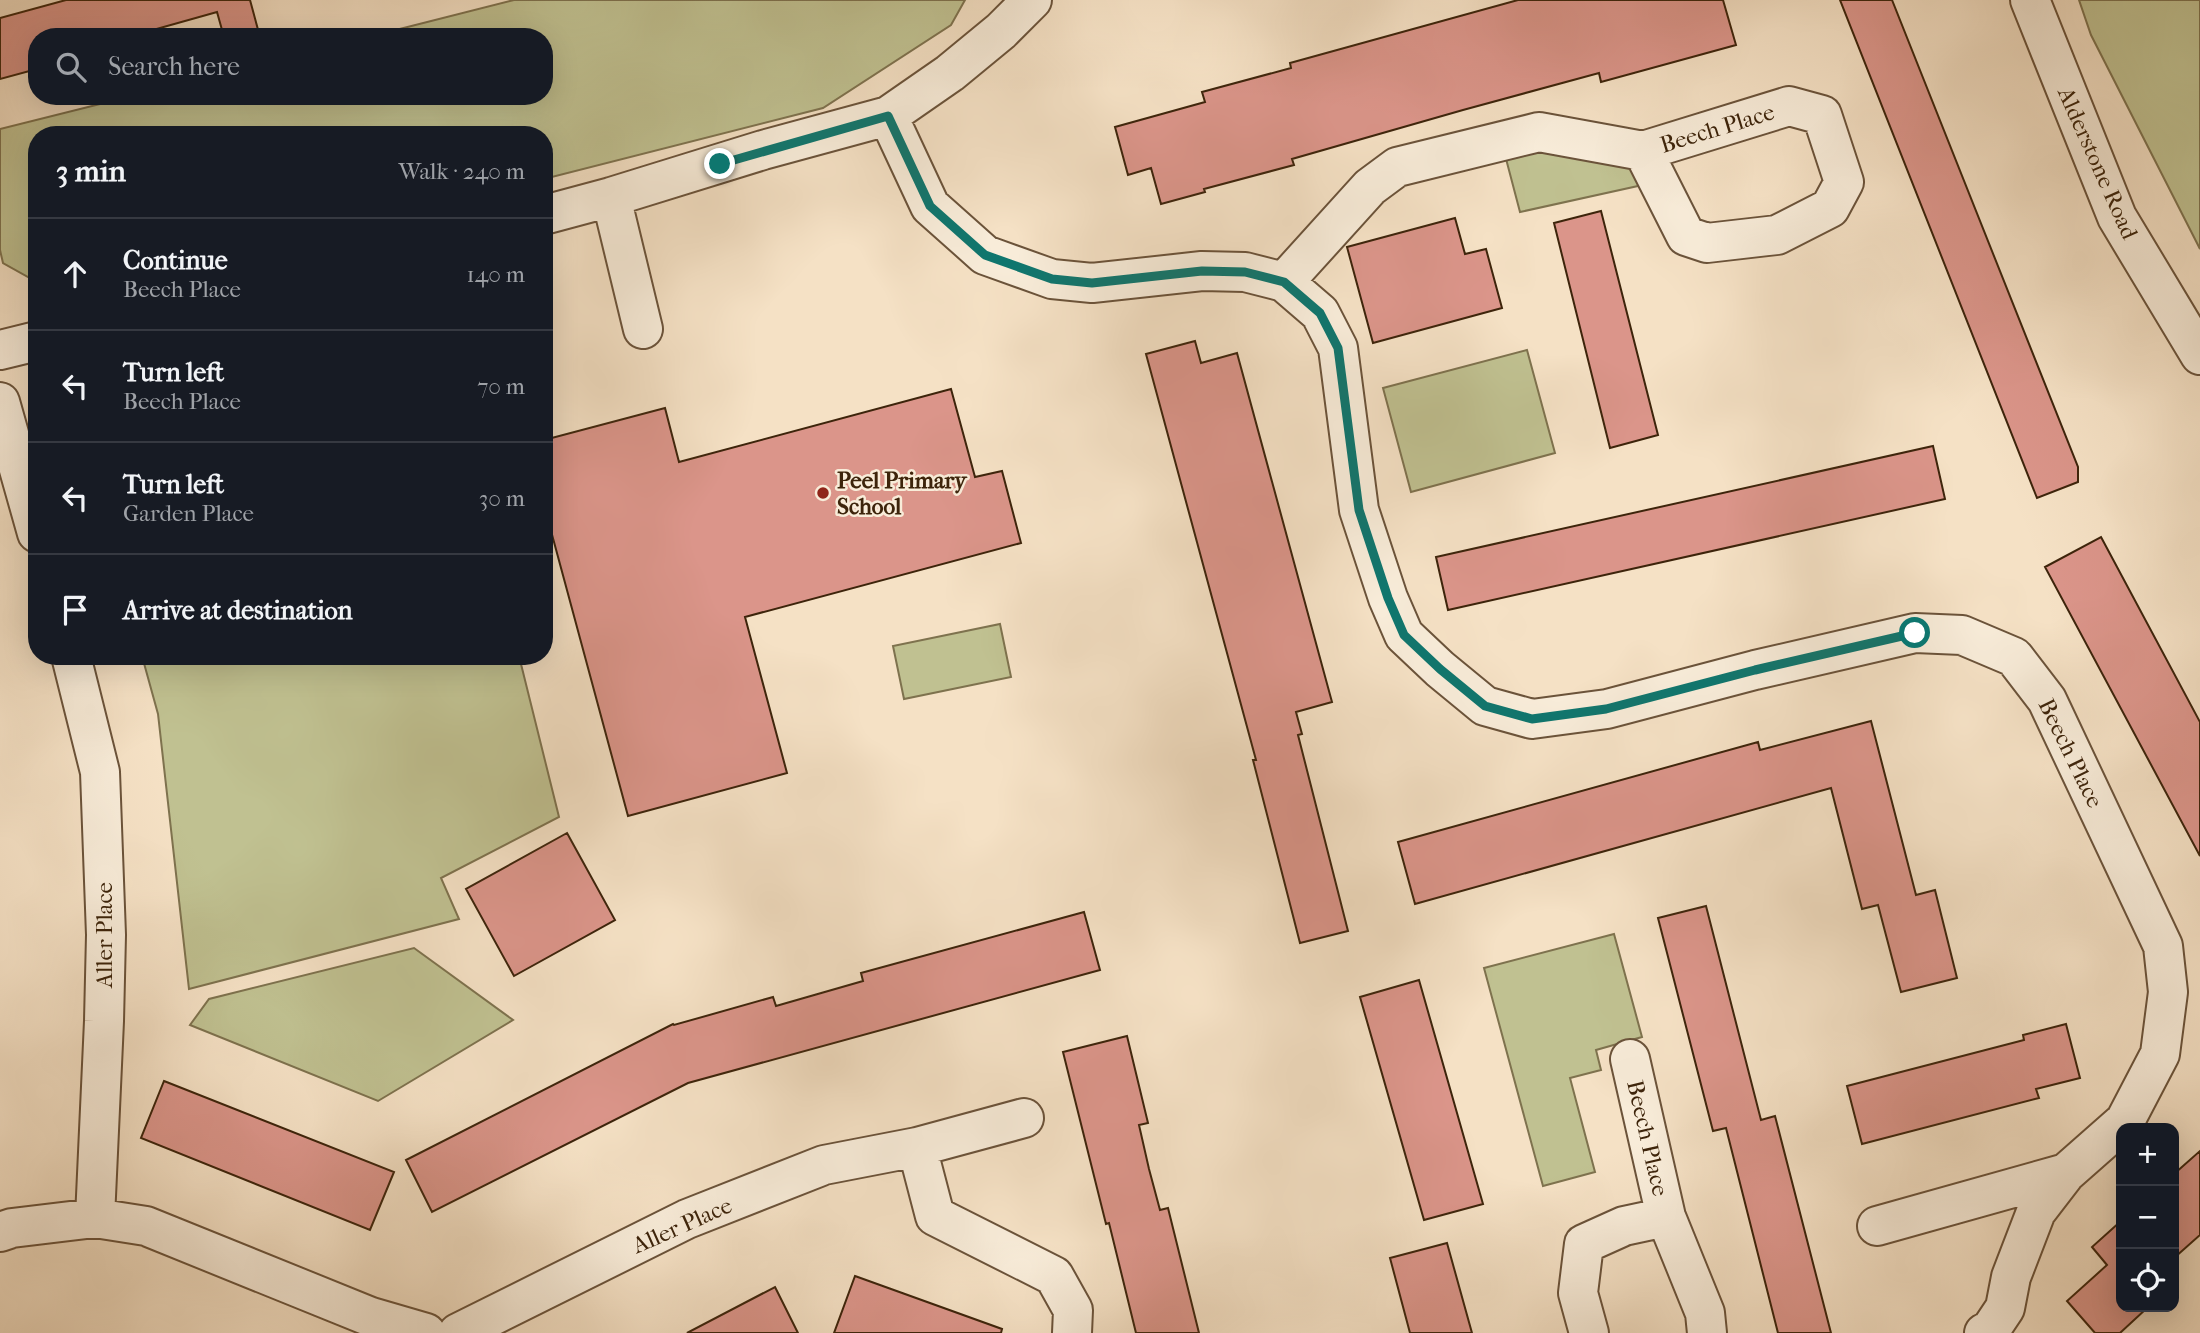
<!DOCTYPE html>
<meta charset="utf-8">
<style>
:root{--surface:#171b24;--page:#242831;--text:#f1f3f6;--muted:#9ea1a6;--line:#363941}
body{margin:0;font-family:"IM FELL French Canon",serif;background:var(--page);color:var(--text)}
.controls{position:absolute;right:21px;bottom:21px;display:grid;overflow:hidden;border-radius:14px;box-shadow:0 7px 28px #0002}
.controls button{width:63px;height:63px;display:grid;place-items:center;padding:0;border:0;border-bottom:2px solid var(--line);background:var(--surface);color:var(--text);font:35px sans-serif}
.stop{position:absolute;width:21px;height:21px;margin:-16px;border:5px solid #0f766e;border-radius:50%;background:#fff}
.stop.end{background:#0f766e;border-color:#fff;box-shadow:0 2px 7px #0008}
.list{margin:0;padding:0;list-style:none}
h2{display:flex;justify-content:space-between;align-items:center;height:91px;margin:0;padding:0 28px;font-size:30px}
h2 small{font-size:23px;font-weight:400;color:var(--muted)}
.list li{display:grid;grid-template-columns:46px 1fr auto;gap:21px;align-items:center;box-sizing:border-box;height:112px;padding:0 28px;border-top:2px solid var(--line)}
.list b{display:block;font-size:26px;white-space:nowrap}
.list p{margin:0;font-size:23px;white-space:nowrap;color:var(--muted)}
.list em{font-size:23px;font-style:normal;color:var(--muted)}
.icon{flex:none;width:38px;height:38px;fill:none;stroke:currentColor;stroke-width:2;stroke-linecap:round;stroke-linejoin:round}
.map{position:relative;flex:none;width:2200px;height:1333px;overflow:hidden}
.search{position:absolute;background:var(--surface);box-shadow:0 7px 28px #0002;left:28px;top:28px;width:525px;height:77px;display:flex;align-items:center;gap:18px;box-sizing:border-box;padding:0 24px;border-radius:28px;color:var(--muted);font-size:26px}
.panel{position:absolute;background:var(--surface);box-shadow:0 7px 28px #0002;left:28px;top:126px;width:525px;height:539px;border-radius:28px}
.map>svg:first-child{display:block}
.green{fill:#c0c191;stroke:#7e724e;stroke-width:2}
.building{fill:#db958a;stroke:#3d240b;stroke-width:2}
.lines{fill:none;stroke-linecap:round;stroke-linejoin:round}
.minor-casing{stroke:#6b533a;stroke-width:42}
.minor{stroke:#f8ecd9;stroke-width:38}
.route{stroke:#0f766e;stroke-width:9}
.poi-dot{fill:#8f2418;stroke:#f8ecd9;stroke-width:2.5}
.labels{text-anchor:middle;stroke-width:5;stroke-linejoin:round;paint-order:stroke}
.street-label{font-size:23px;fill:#3d240b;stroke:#f8ecd9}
.poi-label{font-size:23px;font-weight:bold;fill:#3d240b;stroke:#f8ecd9;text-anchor:start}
</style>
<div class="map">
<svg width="2200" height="1333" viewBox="0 0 2200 1333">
<rect width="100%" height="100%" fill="#f5e1c5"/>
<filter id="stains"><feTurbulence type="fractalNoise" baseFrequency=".00286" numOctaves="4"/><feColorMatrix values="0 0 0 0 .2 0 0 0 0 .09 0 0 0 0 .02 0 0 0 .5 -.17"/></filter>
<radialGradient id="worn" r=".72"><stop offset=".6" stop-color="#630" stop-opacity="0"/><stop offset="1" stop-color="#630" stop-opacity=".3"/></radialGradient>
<path class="green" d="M514,0H965L951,25L823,108L544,179V135H37V282L3,263L0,250V129L132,96H544V37H368Z
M2079,0H2200V249L2091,35Z
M1556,142C1580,150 1636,162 1647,184L1520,212L1505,155Z
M1527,350L1555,453L1411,492L1383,388Z
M1000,624L1011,677L904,699L893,646Z
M142,656H519L559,817L441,878L459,919L189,989L158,714Z
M1614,934L1642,1037L1596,1050L1601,1070L1570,1078L1595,1172L1543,1186L1484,968Z
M414,948L513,1020L378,1101L190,1025L209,999Z"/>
<path class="building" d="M66,0H250L260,37H224L217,12L128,37H37V69L0,79V18Z
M1518,0H1723L1736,45L1601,82L1599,73L1463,110L1292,159L1294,165L1204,189L1205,192L1161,204L1151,168L1128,175L1115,127L1205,102L1202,92L1291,68L1290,63Z
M1840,0H1892L2078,467V482L2037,498Z
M1601,211L1658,435L1610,448L1554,223Z
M1455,218L1465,254L1486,249L1502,308L1373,343L1347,247Z
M1195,341L1201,363L1237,353L1332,702L1296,712L1302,734L1298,735L1348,931L1300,943L1253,760H1256L1146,354Z
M951,389L975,477L1002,471L1021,543L745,617L787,773L628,816L544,505V440L665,408L679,462Z
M1933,446L1945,499L1448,610L1436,557Z
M2101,537L2200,722V856L2045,567Z
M1871,721L1916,895L1935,890L1957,978L1901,992L1878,905L1862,909L1831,788L1415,904L1398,842L1758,742L1760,750Z
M567,833L615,920L514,976L466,889Z
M1706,906L1761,1120L1775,1116L1831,1333H1778L1726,1128L1713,1131L1658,918Z
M1084,912L1100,970L688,1083L432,1212L406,1160L673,1024L674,1025L773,997L776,1006L863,981L861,973Z
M1419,980L1483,1204L1424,1220L1360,997Z
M2066,1024L2080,1078L2036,1089L2039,1098L1862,1144L1847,1086L2024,1040L2023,1035Z
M1127,1036L1148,1123L1139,1125L1149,1169L1160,1210L1168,1208L1199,1333H1136L1109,1223L1106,1224L1063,1052Z
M164,1081L394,1172L370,1230L141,1138Z
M2200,1151V1235L2174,1258V1174Z
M2121,1221V1307H2144L2146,1309L2120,1333H2095L2067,1301L2107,1265L2092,1247Z
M1447,1243L1472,1333H1410L1390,1258Z
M855,1276L1002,1329L1001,1333H834Z
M775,1287L798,1333H687Z"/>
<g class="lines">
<defs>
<path id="minor" d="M2030,0L2117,217L2200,355
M1789,106L1822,115L1844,182L1830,208L1777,235L1707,243L1686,236L1643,151Z
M888,116L930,206L985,255L1052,279L1092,283L1202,271L1245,272L1284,282L1320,313L1338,348L1359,510L1388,598L1404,635L1440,669L1485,706L1532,719L1607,709L1755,670L1915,633L1962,635L2014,657L2047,700L2163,946L2168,992L2160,1054L2125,1121L2066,1173L1877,1226
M611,197L643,329
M544,215L611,197L763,150L888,116L950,73L1001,31L1032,0
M1284,282L1370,187L1397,167L1539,132L1643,151
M0,350L37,341
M0,402L37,533
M71,656L100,772L106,935L104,1021L95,1218
M1630,1059L1666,1217L1705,1313L1707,1333
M917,1147L1024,1118
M0,1232L12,1228L95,1218L146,1226L371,1317L426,1333
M458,1333L687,1219L824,1165L917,1147L935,1216L1054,1276L1073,1310L1072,1333
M1589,1333L1578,1293L1584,1244L1624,1226L1666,1217
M1984,1333L1989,1332L2005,1308L2011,1277L2036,1212L2066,1173"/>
</defs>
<use href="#minor" class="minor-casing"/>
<use href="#minor" class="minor"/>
</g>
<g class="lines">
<path class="route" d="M720,164L888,116L930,206L985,255L1052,279L1092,283L1202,271L1245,272L1284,282L1320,313L1338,348L1359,510L1388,598L1404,635L1440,669L1485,706L1532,719L1606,709L1755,670L1915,633"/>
</g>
<circle class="poi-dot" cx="823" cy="493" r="7"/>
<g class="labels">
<g class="street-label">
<text transform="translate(1717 128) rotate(-17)" y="8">Beech Place</text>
<text transform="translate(2098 163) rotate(66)" y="8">Alderstone Road</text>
<text transform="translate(2071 753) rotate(64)" y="8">Beech Place</text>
<text transform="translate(104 935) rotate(-90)" y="8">Aller Place</text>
<text transform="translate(1648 1138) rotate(77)" y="8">Beech Place</text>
<text transform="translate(682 1225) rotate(-24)" y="8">Aller Place</text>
</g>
<g class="poi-label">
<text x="837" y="488">Peel Primary<tspan x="837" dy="26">School</tspan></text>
</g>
</g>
<rect width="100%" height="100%" filter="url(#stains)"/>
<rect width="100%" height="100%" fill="url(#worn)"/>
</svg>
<div class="controls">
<button>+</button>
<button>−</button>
<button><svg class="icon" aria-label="locate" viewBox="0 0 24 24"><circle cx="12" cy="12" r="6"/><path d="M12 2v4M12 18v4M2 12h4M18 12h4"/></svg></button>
</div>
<div class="stop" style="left:1915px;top:633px"></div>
<div class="stop end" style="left:720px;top:164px"></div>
<div class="search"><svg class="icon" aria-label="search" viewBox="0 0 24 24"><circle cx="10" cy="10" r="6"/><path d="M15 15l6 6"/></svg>Search here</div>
<section class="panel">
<h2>3 min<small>Walk · 240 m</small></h2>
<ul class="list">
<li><svg class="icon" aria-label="ahead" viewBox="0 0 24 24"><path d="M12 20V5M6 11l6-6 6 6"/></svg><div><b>Continue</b><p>Beech Place</p></div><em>140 m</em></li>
<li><svg class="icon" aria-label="left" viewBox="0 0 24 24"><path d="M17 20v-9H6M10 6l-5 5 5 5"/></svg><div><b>Turn left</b><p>Beech Place</p></div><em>70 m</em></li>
<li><svg class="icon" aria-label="left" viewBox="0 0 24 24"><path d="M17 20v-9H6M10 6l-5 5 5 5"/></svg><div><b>Turn left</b><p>Garden Place</p></div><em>30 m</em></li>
<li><svg class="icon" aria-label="arrive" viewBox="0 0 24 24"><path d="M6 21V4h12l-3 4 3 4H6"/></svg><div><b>Arrive at destination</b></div></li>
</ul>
</section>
</div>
